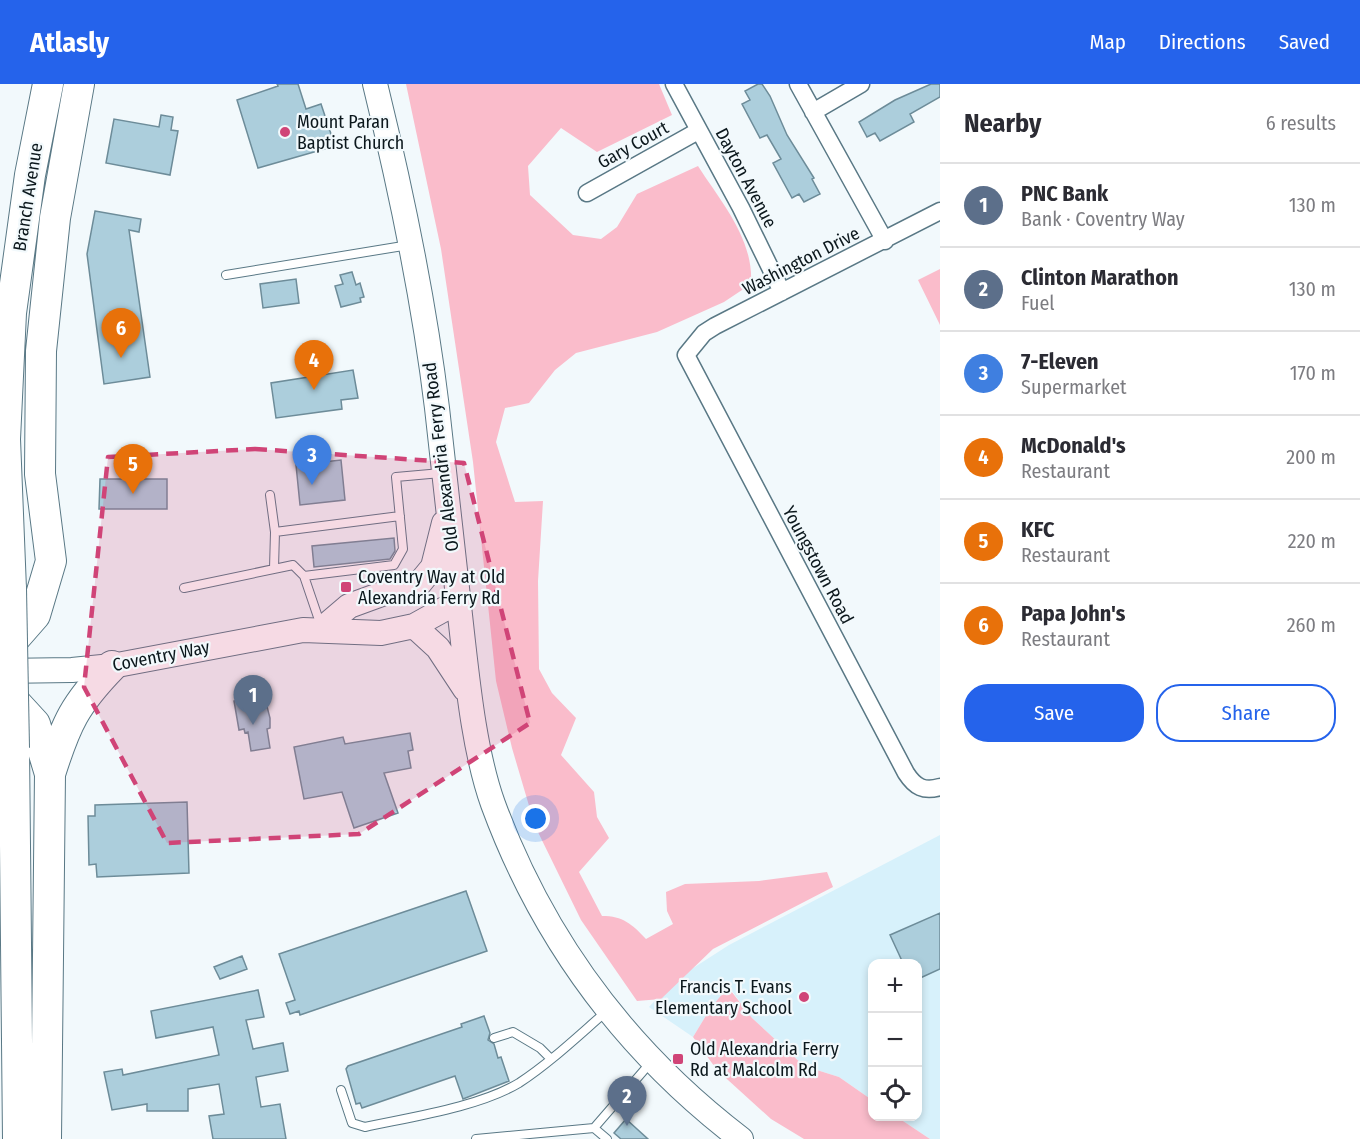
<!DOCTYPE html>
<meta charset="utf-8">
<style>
:root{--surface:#fff;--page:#f2f2f3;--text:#2b2b33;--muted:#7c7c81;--line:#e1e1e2;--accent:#2563eb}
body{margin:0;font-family:"Fira Sans Condensed",sans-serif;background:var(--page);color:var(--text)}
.controls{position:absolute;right:18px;bottom:18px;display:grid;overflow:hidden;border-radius:12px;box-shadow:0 3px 9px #0003}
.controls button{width:54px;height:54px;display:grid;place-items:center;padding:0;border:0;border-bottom:2px solid var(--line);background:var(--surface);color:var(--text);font:30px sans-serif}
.you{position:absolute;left:536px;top:735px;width:21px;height:21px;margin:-15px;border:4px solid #fff;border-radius:50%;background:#1a73e8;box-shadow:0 0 0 9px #1a73e833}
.badge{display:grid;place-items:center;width:39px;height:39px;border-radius:50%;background:var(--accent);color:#fff;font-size:20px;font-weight:700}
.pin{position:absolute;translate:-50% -50px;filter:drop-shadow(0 2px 3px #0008)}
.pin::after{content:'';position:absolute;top:32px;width:21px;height:18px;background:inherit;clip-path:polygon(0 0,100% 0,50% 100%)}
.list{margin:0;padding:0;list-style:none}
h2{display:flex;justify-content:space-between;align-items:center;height:78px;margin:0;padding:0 24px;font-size:26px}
h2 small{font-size:20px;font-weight:400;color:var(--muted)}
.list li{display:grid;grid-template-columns:39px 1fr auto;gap:18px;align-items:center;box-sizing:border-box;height:84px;padding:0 24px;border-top:2px solid var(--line)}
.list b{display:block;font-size:22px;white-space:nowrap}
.list p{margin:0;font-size:20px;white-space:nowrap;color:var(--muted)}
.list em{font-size:20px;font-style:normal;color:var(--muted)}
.actions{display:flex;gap:12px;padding:18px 24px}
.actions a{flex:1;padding:14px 0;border:2px solid var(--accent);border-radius:24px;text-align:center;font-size:21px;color:var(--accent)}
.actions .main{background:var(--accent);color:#fff}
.icon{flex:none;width:33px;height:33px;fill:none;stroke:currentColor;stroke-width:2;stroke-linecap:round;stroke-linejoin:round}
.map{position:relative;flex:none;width:940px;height:1055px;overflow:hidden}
header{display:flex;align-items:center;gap:36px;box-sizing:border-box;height:84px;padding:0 30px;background:var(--accent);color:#fff}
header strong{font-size:28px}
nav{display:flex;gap:33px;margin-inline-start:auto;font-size:21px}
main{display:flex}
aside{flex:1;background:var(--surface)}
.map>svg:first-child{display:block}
.built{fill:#d7f1fb}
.green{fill:#fabccb}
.building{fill:#accedc;stroke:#6d8c99;stroke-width:1.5}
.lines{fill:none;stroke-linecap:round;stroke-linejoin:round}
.service-casing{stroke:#597885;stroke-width:10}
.minor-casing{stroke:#597885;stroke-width:19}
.secondary-casing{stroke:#597885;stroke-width:26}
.motorway-casing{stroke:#597885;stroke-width:32}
.service{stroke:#fff;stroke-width:8}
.minor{stroke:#fff;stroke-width:16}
.secondary{stroke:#fff;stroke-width:24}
.motorway{stroke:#fff;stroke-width:30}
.motorway-bridge-casing{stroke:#597885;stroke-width:32;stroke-linecap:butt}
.motorway-bridge{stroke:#fff;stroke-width:30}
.marked{fill:#d04477;fill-opacity:0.2;stroke:#d04477;stroke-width:4.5;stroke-dasharray:12 8;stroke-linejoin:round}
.poi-dot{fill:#d04477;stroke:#f2f9fc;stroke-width:2}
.labels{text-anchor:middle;stroke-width:4.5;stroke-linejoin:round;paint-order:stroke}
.poi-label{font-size:18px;fill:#0b171c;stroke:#f2f9fc;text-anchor:start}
.street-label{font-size:18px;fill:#0b171c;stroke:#f2f9fc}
</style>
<header>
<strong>Atlasly</strong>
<nav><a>Map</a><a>Directions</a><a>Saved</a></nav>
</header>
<main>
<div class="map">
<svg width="940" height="1055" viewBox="0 0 940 1055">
<rect width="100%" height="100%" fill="#f2f9fc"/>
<path class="built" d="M940,751V1055H930L897,1033L918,1032V880H872V1016L839,993L804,982L752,934L729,903L710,925L693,953L649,923L673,897L729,861Z"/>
<path class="green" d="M406,0H659L672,31L597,68L561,44L528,82L530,111L573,151L601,155L617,143L637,110L698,82C721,118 754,155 751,200L724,218L657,248L576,269L555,286L529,319L505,324L496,358L515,418L543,417L538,497L539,585L552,609L576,634L561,671L594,708L597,733L609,754L579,788L602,832C623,832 632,840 646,855L673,840L667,827L666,808L685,800L759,797L827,788L833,803L713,865L661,915L637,917L581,836L535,742L512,664L496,597L473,378L441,165Z
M940,185V241L918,196Z
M728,903L752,934L804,982L839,993L872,1016V1032L897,1033L930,1055H804L771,1035L717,986L693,953L710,925Z"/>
<path class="building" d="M277,0H298L306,25L321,20L335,62L258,84L237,16L278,2Z
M758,0H762L770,12L787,51L814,94L812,95L820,110L804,118L799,110L792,114L773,79L781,75L767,51L760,54L742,20L750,16L745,7Z
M931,0H940V13L910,30L914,38L880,57L875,49L867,53L859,38L895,16Z
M161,31L173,33L171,46L178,47L170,91L106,79L114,35L159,43Z
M95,127L141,135L139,148L129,146L150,293L104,300L87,170Z
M352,188L356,201L360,199L364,213L360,214L361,218L341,223L335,202L343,200L340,191Z
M296,195L299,219L263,224L260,200Z
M353,286L358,314L341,316L342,325L276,334L271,299Z
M341,376L345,416L300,421L296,381Z
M100,395H167V425H99Z
M394,454L395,467L390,475L314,483L312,462Z
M263,607L270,634V644L267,645L270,664L251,667L248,648L245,649L244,645L239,646L234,617L239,616L238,611Z
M410,649L413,666L408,667L411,684L384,689L398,729L354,744L342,708L304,715L294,663L343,653L345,660Z
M187,718L189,789L97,793L96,780L89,781L88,732H95V721Z
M466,807L487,867L300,931L299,927L290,930L286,919L295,916L279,870Z
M940,829V885L918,895V879H903L890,851Z
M242,872L247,885L220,895L214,883Z
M258,906L264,933L246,936L253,965L283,959L288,987L256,993L261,1023L280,1020L286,1055H213L209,1032L224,1030L219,1000L188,1005V1027H147V1020L112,1026L104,988L122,985L123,991L219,971L213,943L156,954L151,927Z
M484,932L490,949L488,956L494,960L498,974L501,973L509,997L463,1015L455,992L362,1024L360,1019L356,1020L346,985L348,982L462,943L461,940Z
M626,1035L648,1055H621L614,1049Z"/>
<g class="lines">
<defs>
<path id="service" d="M226,191L409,161
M270,411L275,448
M274,484L275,448L400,432
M304,492L321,542
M184,504L293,481L304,492L394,481L403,465L396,393L441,389
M494,954L513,948L540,964L551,975
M341,1006L352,1039L365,1043C411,1033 479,1023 519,999C551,978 579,951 608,926
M476,1055L594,1044
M607,1055L594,1044L652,977"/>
<path id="minor" d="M674,0L741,124L782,208
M798,0L885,157
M813,28L861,0
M587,109L698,47
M940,127L715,242L704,249L686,271L906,689C915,703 924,708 940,703"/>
<path id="secondary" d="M375,0C401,106 424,216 437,324C445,399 454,474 462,549C468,602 475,670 493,720C543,856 627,968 741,1055
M414,542L438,564L465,605
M322,545L349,522L390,507L419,500L433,483L444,439
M0,587L72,586L112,582L303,546L381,549L414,542L459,517"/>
<path id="motorway" d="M11,505L5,355L11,229L30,91L48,0
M0,571L35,531L51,477L40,390L41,267L55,134L79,0
M1,603L35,640L50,690
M14,664L18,1055
M46,1055L50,690C66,639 75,620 112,582"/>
</defs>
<use href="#service" class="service-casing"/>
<use href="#minor" class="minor-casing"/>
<use href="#secondary" class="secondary-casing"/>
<use href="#motorway" class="motorway-casing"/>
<use href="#service" class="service"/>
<use href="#minor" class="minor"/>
<use href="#secondary" class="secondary"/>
<use href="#motorway" class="motorway"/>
<defs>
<path id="motorway-bridge" d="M11,505L14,664"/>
</defs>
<use href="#motorway-bridge" class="motorway-bridge-casing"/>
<use href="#motorway-bridge" class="motorway-bridge"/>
</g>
<path class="marked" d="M255,365L464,379L530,639L359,750L167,759L84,603L108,373Z"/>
<g class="poi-dot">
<circle cx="285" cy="48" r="6"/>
<rect x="340" y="497" width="12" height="12" rx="3"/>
<circle cx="804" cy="913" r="6"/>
<rect x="672" y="969" width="12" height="12" rx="3"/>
</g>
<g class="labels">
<g class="poi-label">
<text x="297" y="44">Mount Paran<tspan x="297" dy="21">Baptist Church</tspan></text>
<text x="358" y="499">Coventry Way at Old<tspan x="358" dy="21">Alexandria Ferry Rd</tspan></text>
<text x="792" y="909" text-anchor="end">Francis T. Evans<tspan x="792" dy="21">Elementary School</tspan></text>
<text x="690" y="971">Old Alexandria Ferry<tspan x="690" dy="21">Rd at Malcolm Rd</tspan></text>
</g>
<g class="street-label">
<text transform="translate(633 61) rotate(-29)" y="6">Gary Court</text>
<text transform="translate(746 94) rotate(62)" y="6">Dayton Avenue</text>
<text transform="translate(28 113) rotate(-81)" y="6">Branch Avenue</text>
<text transform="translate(801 177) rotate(-27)" y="6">Washington Drive</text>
<text transform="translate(441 373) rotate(-97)" y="6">Old Alexandria Ferry Road</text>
<text transform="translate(818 481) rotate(62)" y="6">Youngstown Road</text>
<text transform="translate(161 572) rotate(-11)" y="6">Coventry Way</text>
</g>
</g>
</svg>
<div class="controls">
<button>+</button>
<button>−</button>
<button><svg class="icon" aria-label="locate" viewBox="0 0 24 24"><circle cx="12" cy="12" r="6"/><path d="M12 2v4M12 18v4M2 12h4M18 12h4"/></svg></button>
</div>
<div class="you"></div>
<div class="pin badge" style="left:253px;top:641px;background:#5c6f8a">1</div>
<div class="pin badge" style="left:627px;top:1042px;background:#5c6f8a">2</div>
<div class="pin badge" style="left:312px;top:401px;background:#3f7fe0">3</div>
<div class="pin badge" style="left:314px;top:306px;background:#e8710a">4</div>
<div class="pin badge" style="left:133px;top:410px;background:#e8710a">5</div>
<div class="pin badge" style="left:121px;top:274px;background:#e8710a">6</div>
</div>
<aside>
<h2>Nearby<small>6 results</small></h2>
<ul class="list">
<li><span class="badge" style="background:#5c6f8a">1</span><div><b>PNC Bank</b><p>Bank · Coventry Way</p></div><em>130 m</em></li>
<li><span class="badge" style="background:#5c6f8a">2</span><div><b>Clinton Marathon</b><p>Fuel</p></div><em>130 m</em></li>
<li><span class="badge" style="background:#3f7fe0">3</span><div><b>7-Eleven</b><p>Supermarket</p></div><em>170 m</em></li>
<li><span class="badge" style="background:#e8710a">4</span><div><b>McDonald's</b><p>Restaurant</p></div><em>200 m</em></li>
<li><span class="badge" style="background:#e8710a">5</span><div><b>KFC</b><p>Restaurant</p></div><em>220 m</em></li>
<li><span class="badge" style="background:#e8710a">6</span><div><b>Papa John's</b><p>Restaurant</p></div><em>260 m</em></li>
</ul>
<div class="actions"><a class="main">Save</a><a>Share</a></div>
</aside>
</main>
